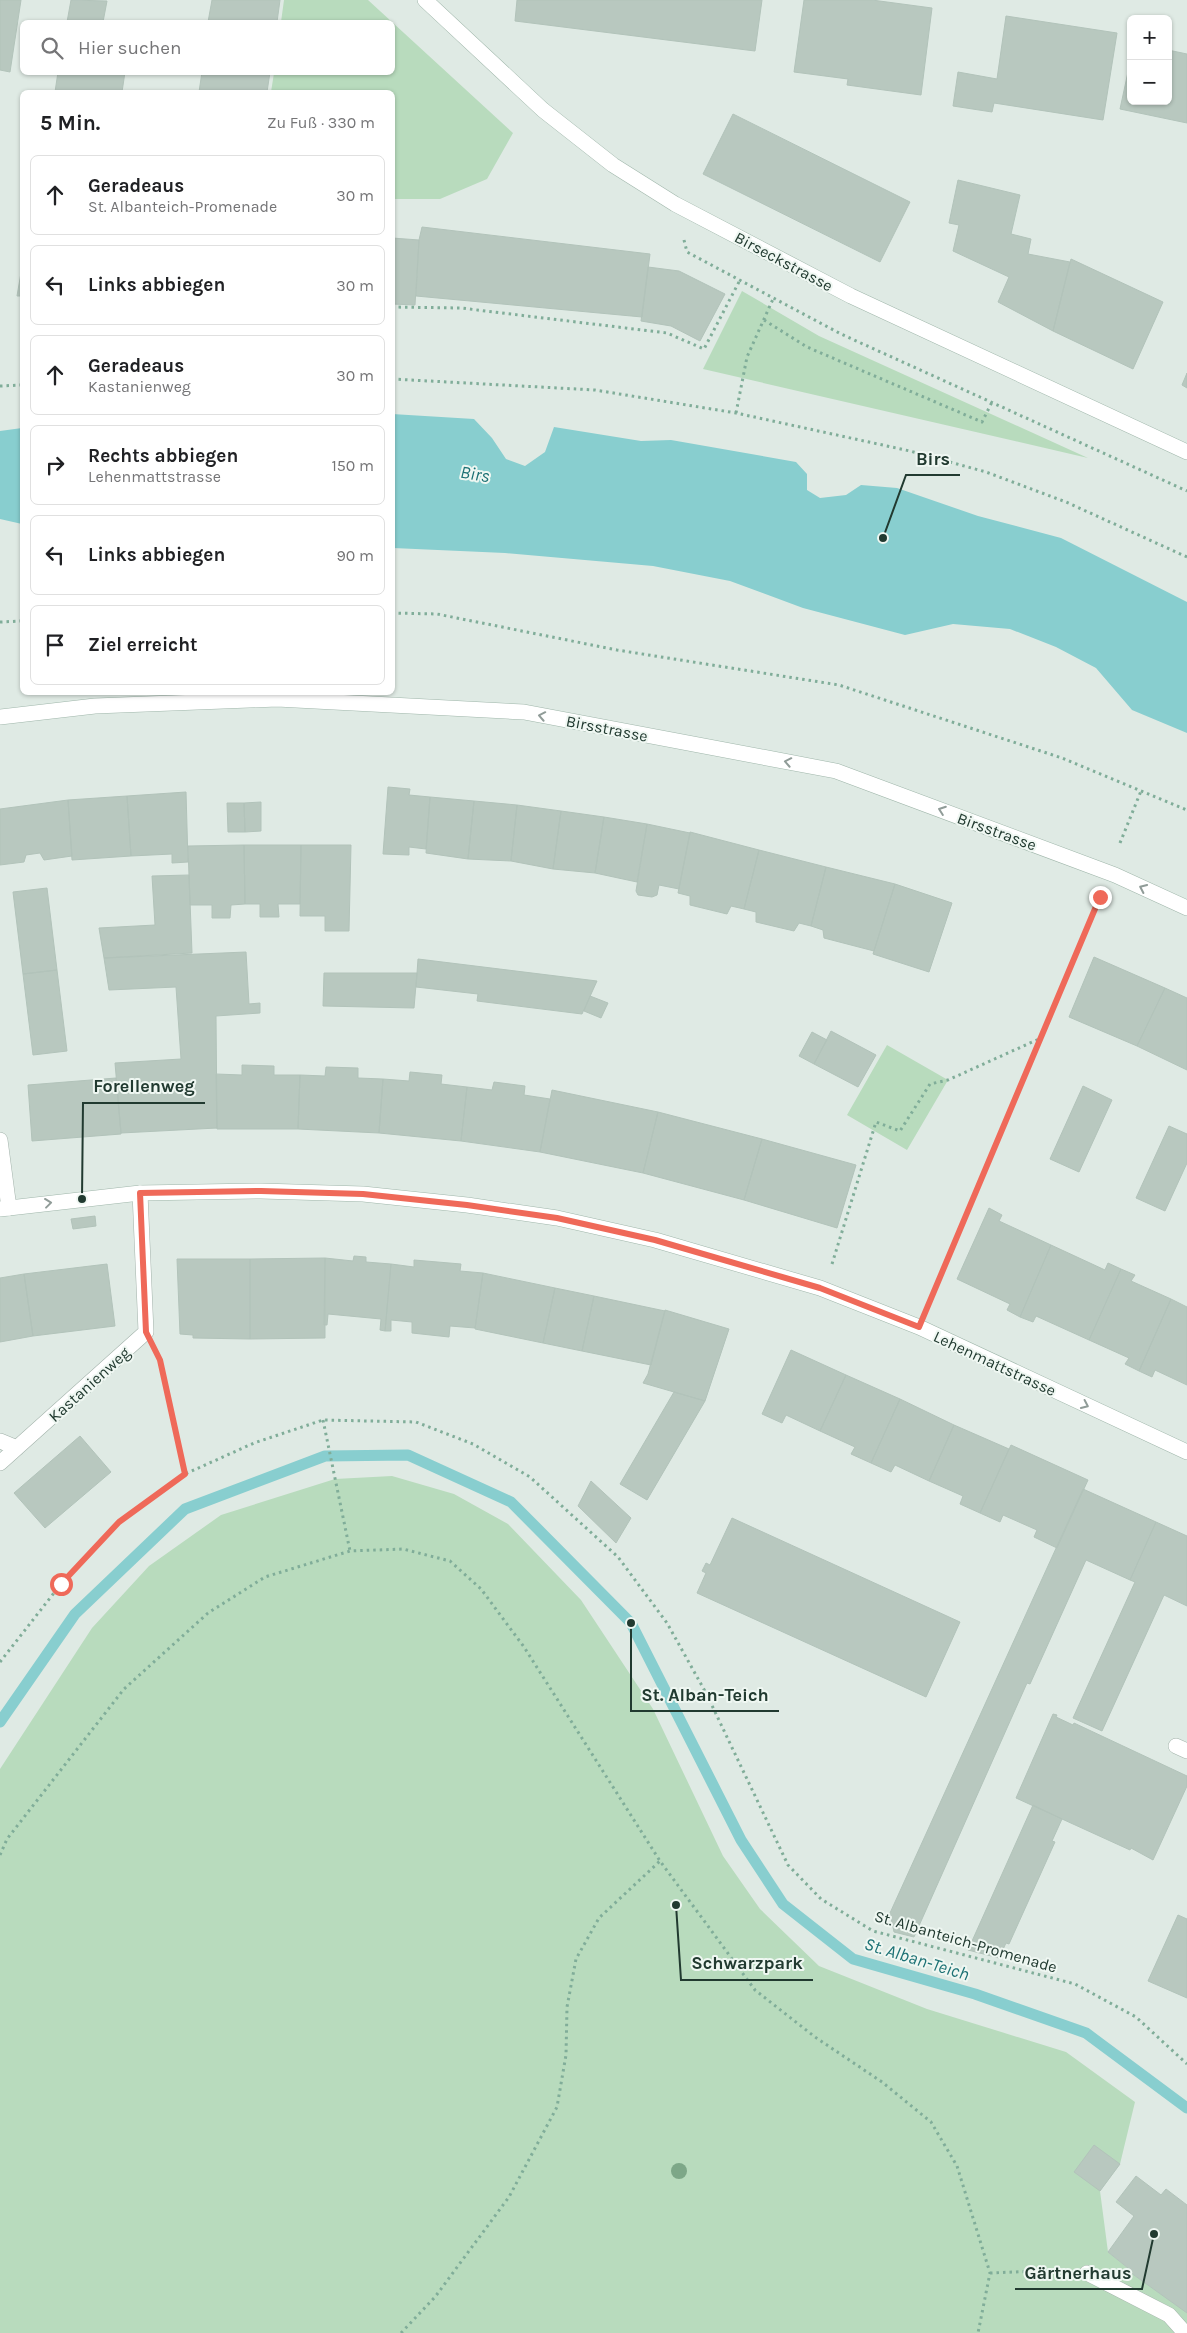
<!DOCTYPE html>
<html lang="de">
<meta charset="utf-8">
<style>
:root{--surface:#fff;--page:#f2f2f2;--text:#202124;--muted:#757577;--line:#e0e0e0}
body{margin:0;font-family:Karla,sans-serif;background:var(--page);color:var(--text)}
.controls{position:absolute;right:15px;top:15px;display:grid;overflow:hidden;border-radius:8px;box-shadow:0 1px 4px #0004}
.controls button{width:45px;height:45px;display:grid;place-items:center;padding:0;border:0;border-bottom:1px solid var(--line);background:var(--surface);color:var(--text);font:25px sans-serif}
.stop{position:absolute;width:15px;height:15px;margin:-11px;border:4px solid #ef6959;border-radius:50%;background:#fff}
.stop.end{background:#ef6959;border-color:#fff;box-shadow:0 1px 5px #0008}
.list{margin:0;padding:0;list-style:none}
h2{display:flex;justify-content:space-between;align-items:center;height:65px;margin:0;padding:0 20px;font-size:21px}
h2 small{font-size:16px;font-weight:400;color:var(--muted)}
.list li{display:grid;grid-template-columns:32px 1fr auto;gap:15px;align-items:center;box-sizing:border-box;height:80px;margin:0 10px 10px;padding:0 10px;border:1px solid var(--line);border-radius:8px}
.list b{display:block;font-size:19px;white-space:nowrap}
.list p{margin:0;font-size:16px;white-space:nowrap;color:var(--muted)}
.list em{font-size:16px;font-style:normal;color:var(--muted)}
.icon{flex:none;width:28px;height:28px;fill:none;stroke:currentColor;stroke-width:2;stroke-linecap:round;stroke-linejoin:round}
.map{position:relative;flex:none;width:1187px;height:2333px;overflow:hidden}
.search{position:absolute;background:var(--surface);box-shadow:0 1px 4px #0004;left:20px;top:20px;width:375px;height:55px;display:flex;align-items:center;gap:12px;box-sizing:border-box;padding:0 18px;border-radius:8px;color:var(--muted);font-size:19px}
.panel{position:absolute;background:var(--surface);box-shadow:0 1px 4px #0004;left:20px;top:90px;width:375px;height:605px;border-radius:8px}
.map>svg:first-child{display:block}
.green{fill:#b8dbbd}
.water{fill:#88cecf}
.lines{fill:none;stroke-linecap:round;stroke-linejoin:round}
.stream{stroke:#88cecf;stroke-width:11}
.building{fill:#b8c8bf;stroke:#b2c3ba}
.lane-casing{stroke:#a2b2aa;stroke-width:16}
.street-casing{stroke:#a2b2aa;stroke-width:16}
.secondary-casing{stroke:#9fb6aa;stroke-width:16}
.path{stroke:#80ad99;stroke-width:3;stroke-dasharray:2.5 4;stroke-linecap:butt}
.lane{stroke:#fff;stroke-width:15}
.street{stroke:#fff;stroke-width:15}
.secondary{stroke:#fff;stroke-width:15}
.tree{fill:#7da788}
.oneway{stroke:#909c98}
.route{stroke:#ef6959;stroke-width:6}
.labels{text-anchor:middle;stroke-width:4;stroke-linejoin:round;paint-order:stroke}
.street-label{font-size:16px;fill:#213a30;stroke:#eff7f2}
.water-label{font-size:18px;font-style:italic;fill:#1c7174;stroke:#eff7f2}
.leader{fill:none;stroke:#213a30;stroke-width:2}
.callout-dot{fill:#213a30;stroke:#eff7f2;stroke-width:2}
.callout-label{font-size:18px;text-anchor:middle;font-weight:bold;fill:#213a30;stroke:#eff7f2;stroke-width:4;stroke-linejoin:round;paint-order:stroke}
</style>
<div class="map">
<svg width="1187" height="2333" viewBox="0 0 1187 2333">
<rect width="100%" height="100%" fill="#dfeae4"/>
<path class="green" d="M284,0H368L513,133L487,179L440,199H393L392,92H271L274,73L392,72V22H281Z
M742,291L819,336L1088,458L703,369Z
M887,1045L948,1080L907,1150L847,1115Z
M392,1476L454,1494L508,1524L581,1600L653,1709L723,1856L760,1909L819,1966L927,2009L1066,2052L1135,2102L1120,2164L1100,2191L1108,2252L1128,2268L1127,2270L1187,2312V2333H0V1769L92,1628L149,1566L221,1515L335,1479Z"/>
<path class="water" d="M392,414L474,419L492,438L506,459L525,466L545,452L554,427L641,441L671,440L796,462L807,474V490L820,498L846,495L861,485L897,488L978,516L1061,538L1187,602V733L1132,710L1096,668L1056,647L1010,629L953,624L905,635L803,608L730,581L653,566L505,553L393,548Z
M22,428V524L0,519V431Z"/>
<g class="lines">
<path class="stream" d="M0,1722L75,1614L185,1509L325,1456L408,1455L511,1502L631,1623L741,1840L783,1904L853,1959L975,1994L1086,2033L1187,2108"/>
</g>
<path class="building" d="M0,0H21L10,72L0,70Z
M71,0L107,1L103,22H67Z
M212,0H280L277,22H208Z
M517,0H762L755,51L515,21Z
M804,0H872L932,8L921,95L847,85L848,79L794,72Z
M1006,16L1117,33L1103,120L994,103L992,112L953,106L958,72L997,79Z
M1168,50L1187,54V123L1120,109L1131,58V101H1168Z
M58,72H125L122,92H55Z
M202,72H270L267,92H199Z
M733,114L910,202L880,262L703,174Z
M958,180L1020,195L1011,234L1031,239L1028,254L1070,262L1053,331L998,302L1009,277L953,251L959,225L949,223Z
M422,227L650,254L642,317L416,296L419,240Z
M392,238L419,240L415,305L392,304Z
M1071,259L1163,302L1133,369L1053,331Z
M22,267V296H17Z
M648,267L679,271L725,294L700,341L671,326L641,321Z
M1187,373V388L1182,385Z
M388,787L410,789L409,795L430,797L426,849L409,847V855L383,854Z
M186,792L188,862L172,863V854L131,856L127,796Z
M127,796L131,856L72,860L68,800Z
M430,797L474,801L468,859L426,853Z
M68,800L72,856L44,860L40,853L26,855L24,862L0,865V809Z
M474,801L517,805L511,861L468,859Z
M261,802V831L245,832L244,803Z
M227,803H244L245,832H228Z
M517,805L561,811L553,869L511,861Z
M561,811L604,817L595,873L553,869Z
M604,817L647,824L637,882L595,873Z
M647,824L690,833L679,889L659,885L657,895L652,897L638,895L636,891Z
M690,832L759,850L744,909L731,906L727,914L690,905V896L678,893Z
M244,845H301L300,904H278L279,917H260V904H245Z
M244,845L245,904L231,905L230,918H212V905H190L188,846Z
M301,845H351L349,931H325V916H300Z
M759,850L826,867L811,926L799,923L794,931L756,922V912L744,909Z
M826,867L895,884L874,951L824,938L823,930L811,926Z
M189,875L192,953L104,958L99,928L155,925L152,876Z
M895,884L952,903L929,972L873,954Z
M47,888L57,970L23,974L13,892Z
M246,952L249,1004L260,1003V1013L216,1016L217,1128L121,1133L115,1063L181,1059L176,987L109,990L104,958Z
M1094,957L1165,988L1137,1046L1069,1017Z
M418,959L597,981L582,1014L477,1001L478,994L416,987Z
M57,970L67,1051L33,1055L23,974Z
M324,973H417L414,1008L323,1006Z
M1165,988L1187,998V1070L1137,1046Z
M590,996L608,1003L601,1018L584,1011Z
M831,1031L876,1055L858,1087L814,1064Z
M812,1032L827,1040L814,1064L799,1056Z
M242,1065L274,1066V1075H300L298,1129H217L216,1074L242,1075Z
M326,1067L358,1068V1078L383,1079L379,1133L298,1129L300,1075L325,1076Z
M410,1072L442,1075L441,1084L467,1087L461,1141L379,1133L383,1079L409,1081Z
M116,1078L121,1134L32,1141L28,1085Z
M494,1082L525,1086L524,1095L550,1099L540,1152L461,1141L467,1087L492,1090Z
M1083,1086L1112,1100L1079,1172L1050,1159Z
M552,1090L658,1112L643,1173L540,1152Z
M658,1112L762,1139L744,1200L643,1173Z
M1169,1126L1187,1134V1163L1165,1211L1136,1198Z
M762,1139L856,1165L837,1228L744,1200Z
M989,1208L1002,1215L999,1221L1051,1245L1020,1317L1007,1310L1010,1304L957,1279Z
M95,1216L96,1226L73,1229L71,1219Z
M1051,1245L1105,1270L1108,1263L1121,1269L1089,1340L1036,1316L1033,1322L1020,1317Z
M354,1256L366,1257V1262L391,1264L385,1331L380,1330L381,1319L328,1314L327,1325H324L325,1258L353,1261Z
M325,1258V1338L250,1339V1259Z
M177,1259H250V1339L193,1338V1335L180,1334Z
M414,1260L461,1264L460,1271L483,1273L475,1328L450,1326L449,1337L412,1333V1322L391,1320V1331H385L391,1264L414,1267Z
M107,1264L115,1326L33,1336L24,1274Z
M1121,1269L1135,1275L1131,1281L1171,1299L1139,1371L1125,1364L1129,1358L1089,1340Z
M483,1273L555,1288L543,1343L475,1329Z
M24,1274L33,1336L0,1342V1278Z
M555,1288L594,1296L582,1351L543,1343Z
M594,1296L665,1311L651,1365L582,1351Z
M1171,1299L1187,1307V1385L1155,1370L1152,1377L1139,1371Z
M665,1310L729,1329L705,1401L643,1383L648,1374Z
M791,1350L846,1375L820,1431L786,1415L782,1423L762,1414Z
M846,1375L900,1399L871,1463L851,1454L855,1447L820,1431Z
M674,1392L705,1401L647,1500L620,1484Z
M900,1399L954,1425L929,1481L895,1465L891,1472L871,1463Z
M954,1425L1009,1449L980,1513L960,1504L963,1496L929,1481Z
M80,1436L111,1472L45,1528L14,1493Z
M1011,1445L1088,1480L1057,1548L1034,1537L1037,1530L1003,1515L1000,1522L980,1513Z
M591,1481L631,1518L616,1543L578,1506Z
M1083,1489L1156,1522L1130,1580L1086,1560L1030,1684L1027,1683L914,1937L894,1932L890,1913Z
M732,1518L960,1622L926,1697L697,1593L706,1573L702,1571L706,1563L710,1565Z
M1156,1522L1187,1536V1606L1164,1595L1102,1731L1073,1718L1135,1582L1130,1580Z
M1053,1714L1057,1715L1056,1717L1073,1725L1074,1723L1187,1776V1786L1153,1860L1131,1848L1130,1850L1016,1798Z
M1033,1805L1062,1819L1052,1841L1055,1842L1009,1944L1006,1943L999,1958L968,1950Z
M1178,1915L1187,1919V1998L1148,1981Z
M1094,2145L1120,2164L1100,2191L1074,2172Z
M1136,2176L1161,2195L1166,2189L1187,2205V2313L1127,2270L1128,2268L1108,2252L1134,2216L1116,2202Z"/>
<g class="lines">
<defs>
<path id="lane" d="M1176,1746L1187,1751
M1087,2273L1169,2315L1185,2333"/>
<path id="street" d="M0,1140L9,1208
M0,1441L17,1448
M0,1463L146,1332L140,1193"/>
<path id="secondary" d="M425,0L543,110L613,165L675,204L851,296L1187,452
M0,717L95,706L277,699L524,712L836,771L1115,875L1187,908
M0,1209L140,1193L261,1191L363,1194L467,1205L557,1218L655,1240L820,1288L919,1327L1187,1452"/>
</defs>
<use href="#lane" class="lane-casing"/>
<use href="#street" class="street-casing"/>
<use href="#secondary" class="secondary-casing"/>
<path class="path" d="M684,240L687,252L841,334L1187,491
M392,307L461,308L667,333L704,349L740,280
M764,320L807,347L982,422L992,402
M392,379L595,390L736,413L910,451L986,472L1066,502L1187,557
M0,386L22,385
M736,413L747,357L773,299
M392,613L437,614L617,650L839,685L1062,758L1187,810
M0,622L22,621
M1120,843L1141,791
M832,1264L876,1122L900,1131L930,1084L948,1080L1039,1039
M928,1304L1100,897
M158,1355L185,1474
M323,1420L350,1551
M0,1662L61,1584L119,1522L185,1474L254,1443L323,1420L416,1422L473,1444L530,1477L618,1557L667,1623L706,1693L788,1865L821,1899L873,1931L1075,1984L1136,2017L1187,2064
M0,1855L7,1839L124,1689L208,1613L265,1577L350,1551L403,1549L450,1561L481,1589L524,1647L660,1861L755,1990L815,2037L882,2082L931,2122L957,2166L990,2273L978,2333
M990,2273L1062,2270
M401,2333L435,2297L509,2197L557,2107L566,2055L567,2007L576,1959L599,1918L660,1861"/>
<use href="#lane" class="lane"/>
<use href="#street" class="street"/>
<use href="#secondary" class="secondary"/>
</g>
<circle class="tree" cx="679" cy="2171" r="8"/>
<defs><path id="oneway-chevron" d="M-2-3.5L2.5 0L-2 3.5" fill="none" stroke-width="1.6" stroke-linecap="round" stroke-linejoin="round" transform="scale(1.25)"/></defs>
<g class="oneway">
<use href="#oneway-chevron" transform="translate(542 716) rotate(-169)"/>
<use href="#oneway-chevron" transform="translate(788 762) rotate(-169)"/>
<use href="#oneway-chevron" transform="translate(942 810) rotate(-160)"/>
<use href="#oneway-chevron" transform="translate(1143 888) rotate(-155)"/>
<use href="#oneway-chevron" transform="translate(48 1203) rotate(-7)"/>
<use href="#oneway-chevron" transform="translate(1085 1405) rotate(25)"/>
</g>
<g class="lines">
<path class="route" d="M61,1584L119,1522L185,1474L160,1360L146,1332L140,1193L261,1191L363,1194L467,1205L557,1218L655,1240L820,1288L919,1327L1100,897"/>
</g>
<g class="labels">
<g class="street-label">
<text transform="translate(784 261) rotate(28)" y="6">Birseckstrasse</text>
<text transform="translate(607 728) rotate(11)" y="6">Birsstrasse</text>
<text transform="translate(997 831) rotate(20)" y="6">Birsstrasse</text>
<text transform="translate(995 1363) rotate(25)" y="6">Lehenmattstrasse</text>
<text transform="translate(89 1384) rotate(-42)" y="6">Kastanienweg</text>
<text transform="translate(966 1941) rotate(16)" y="6">St. Albanteich-Promenade</text>
</g>
<g class="water-label">
<text transform="translate(475 474) rotate(9)" y="6">Birs</text>
<text transform="translate(917 1959) rotate(17)" y="6">St. Alban-Teich</text>
</g>
</g>
<path class="leader" d="M883 538L906 475H960M82 1199L83 1103H205M631 1623L631 1711H779M676 1905L681 1980H813M1154 2234L1142 2289H1015"/>
<g class="callout-dot">
<circle cx="883" cy="538" r="5"/>
<circle cx="82" cy="1199" r="5"/>
<circle cx="631" cy="1623" r="5"/>
<circle cx="676" cy="1905" r="5"/>
<circle cx="1154" cy="2234" r="5"/>
</g>
<g class="callout-label">
<text x="933" y="465">Birs</text>
<text x="144" y="1092">Forellenweg</text>
<text x="705" y="1701">St. Alban-Teich</text>
<text x="747" y="1969">Schwarzpark</text>
<text x="1078" y="2279">Gärtnerhaus</text>
</g>
</svg>
<div class="controls">
<button>+</button>
<button>−</button>
</div>
<div class="stop" style="left:61px;top:1584px"></div>
<div class="stop end" style="left:1100px;top:897px"></div>
<div class="search"><svg class="icon" aria-label="search" viewBox="0 0 24 24"><circle cx="10" cy="10" r="6"/><path d="M15 15l6 6"/></svg>Hier suchen</div>
<section class="panel">
<h2>5 Min.<small>Zu Fuß · 330 m</small></h2>
<ul class="list">
<li><svg class="icon" aria-label="ahead" viewBox="0 0 24 24"><path d="M12 20V5M6 11l6-6 6 6"/></svg><div><b>Geradeaus</b><p>St. Albanteich-Promenade</p></div><em>30 m</em></li>
<li><svg class="icon" aria-label="left" viewBox="0 0 24 24"><path d="M17 20v-9H6M10 6l-5 5 5 5"/></svg><div><b>Links abbiegen</b></div><em>30 m</em></li>
<li><svg class="icon" aria-label="ahead" viewBox="0 0 24 24"><path d="M12 20V5M6 11l6-6 6 6"/></svg><div><b>Geradeaus</b><p>Kastanienweg</p></div><em>30 m</em></li>
<li><svg class="icon" aria-label="right" viewBox="0 0 24 24"><path d="M7 20v-9h11M14 6l5 5-5 5"/></svg><div><b>Rechts abbiegen</b><p>Lehenmattstrasse</p></div><em>150 m</em></li>
<li><svg class="icon" aria-label="left" viewBox="0 0 24 24"><path d="M17 20v-9H6M10 6l-5 5 5 5"/></svg><div><b>Links abbiegen</b></div><em>90 m</em></li>
<li><svg class="icon" aria-label="arrive" viewBox="0 0 24 24"><path d="M6 21V4h12l-3 4 3 4H6"/></svg><div><b>Ziel erreicht</b></div></li>
</ul>
</section>
</div>
